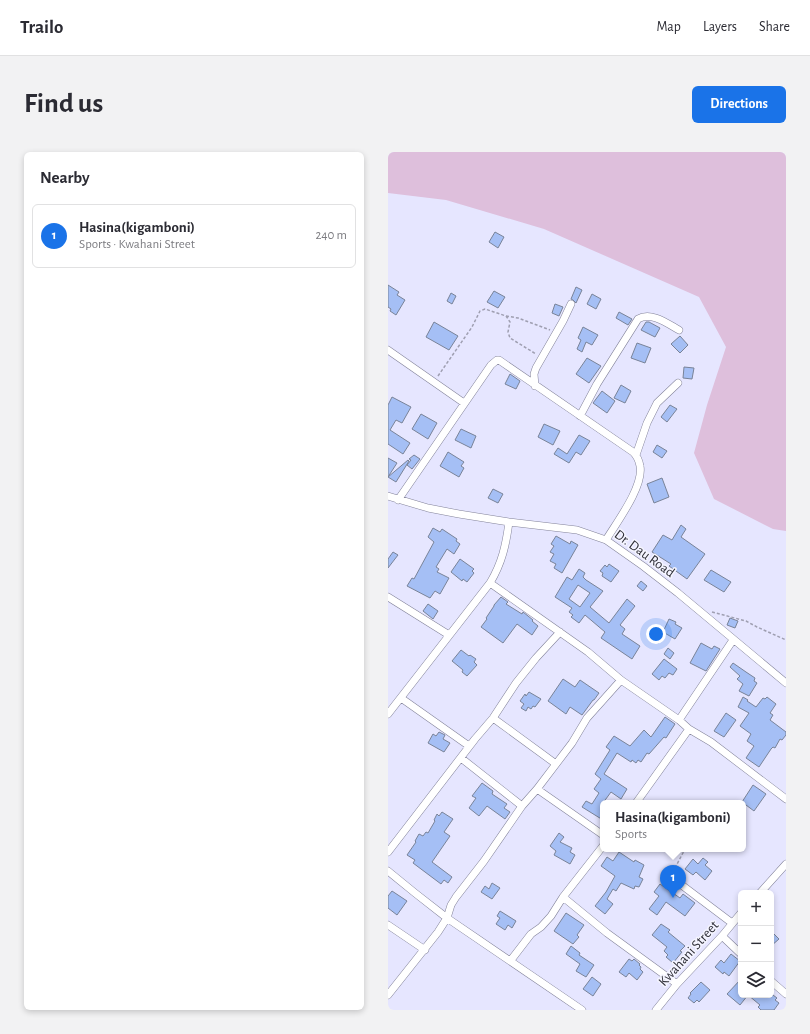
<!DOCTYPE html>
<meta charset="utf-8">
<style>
:root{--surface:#fff;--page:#f2f2f3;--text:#2b2b33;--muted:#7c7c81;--line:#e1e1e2;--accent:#1a73e8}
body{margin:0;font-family:"Alegreya Sans",sans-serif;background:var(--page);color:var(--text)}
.controls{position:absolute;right:12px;bottom:12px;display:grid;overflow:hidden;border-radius:6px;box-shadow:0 2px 6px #0003}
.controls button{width:36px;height:36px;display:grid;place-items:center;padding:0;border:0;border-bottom:1px solid var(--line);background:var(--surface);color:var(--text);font:20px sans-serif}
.you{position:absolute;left:268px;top:482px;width:14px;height:14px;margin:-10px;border:3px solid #fff;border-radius:50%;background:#1a73e8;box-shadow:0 0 0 6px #1a73e833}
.badge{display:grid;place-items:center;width:26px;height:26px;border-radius:50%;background:var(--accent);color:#fff;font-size:13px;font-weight:700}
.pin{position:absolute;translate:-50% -33px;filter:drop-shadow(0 1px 2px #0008)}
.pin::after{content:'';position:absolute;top:21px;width:14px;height:12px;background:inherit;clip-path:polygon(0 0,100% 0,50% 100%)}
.popup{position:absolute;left:212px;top:648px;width:146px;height:52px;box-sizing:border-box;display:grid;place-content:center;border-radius:6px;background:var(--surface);filter:drop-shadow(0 1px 3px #0005);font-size:13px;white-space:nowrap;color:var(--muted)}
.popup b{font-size:15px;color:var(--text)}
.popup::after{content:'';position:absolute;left:50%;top:100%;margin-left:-8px;border:8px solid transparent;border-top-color:var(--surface)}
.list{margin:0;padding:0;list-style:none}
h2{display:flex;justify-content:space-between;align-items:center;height:52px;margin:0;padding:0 16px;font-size:17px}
h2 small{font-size:13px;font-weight:400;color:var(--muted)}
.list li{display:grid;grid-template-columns:26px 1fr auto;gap:12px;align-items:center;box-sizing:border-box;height:64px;margin:0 8px 8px;padding:0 8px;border:1px solid var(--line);border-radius:6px}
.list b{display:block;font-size:15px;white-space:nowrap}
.list p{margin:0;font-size:13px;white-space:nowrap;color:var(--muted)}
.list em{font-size:13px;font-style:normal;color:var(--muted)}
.icon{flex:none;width:22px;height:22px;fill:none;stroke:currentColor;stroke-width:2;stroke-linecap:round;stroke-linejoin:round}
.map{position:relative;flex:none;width:398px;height:858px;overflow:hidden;border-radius:6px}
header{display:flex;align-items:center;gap:24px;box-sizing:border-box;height:56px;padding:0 20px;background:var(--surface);border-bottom:1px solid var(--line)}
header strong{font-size:19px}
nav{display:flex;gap:22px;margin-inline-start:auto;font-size:14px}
.intro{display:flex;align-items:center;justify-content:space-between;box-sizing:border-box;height:96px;padding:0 24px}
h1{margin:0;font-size:28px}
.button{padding:10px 18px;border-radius:6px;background:var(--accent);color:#fff;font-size:14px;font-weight:700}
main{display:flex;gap:24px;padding:0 24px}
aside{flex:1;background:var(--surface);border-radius:6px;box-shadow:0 2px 6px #0003}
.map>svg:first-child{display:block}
.green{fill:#debfdc}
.building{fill:#a5bff5;stroke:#798398;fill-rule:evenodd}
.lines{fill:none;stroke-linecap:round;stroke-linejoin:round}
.minor-casing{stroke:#83839a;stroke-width:8}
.path{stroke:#9f9fb1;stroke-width:1.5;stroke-dasharray:3 2;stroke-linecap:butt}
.minor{stroke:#fff;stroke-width:7}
.labels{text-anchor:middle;stroke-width:3;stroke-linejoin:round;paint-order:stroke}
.street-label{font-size:14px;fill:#2e2e37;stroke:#f5f5ff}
</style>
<header>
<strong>Trailo</strong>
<nav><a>Map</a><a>Layers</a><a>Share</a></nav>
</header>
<div class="intro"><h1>Find us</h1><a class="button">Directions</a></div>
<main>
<aside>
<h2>Nearby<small></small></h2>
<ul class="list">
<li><span class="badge">1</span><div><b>Hasina(kigamboni)</b><p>Sports · Kwahani Street</p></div><em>240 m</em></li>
</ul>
</aside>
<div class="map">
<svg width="398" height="858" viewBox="0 0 398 858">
<rect width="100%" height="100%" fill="#e6e6ff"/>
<path class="green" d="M0,0H398V379L385,377L326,347L306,301L319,253L338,195L311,145L156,77L58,48L0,41Z"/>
<path class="building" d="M107,80L116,85L110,96L101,90Z
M0,133L11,140L9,143L17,148L8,163L2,159L3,157L0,155Z
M188,135L194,138L188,151L185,148L183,147Z
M106,139L117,145L110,156L99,150Z
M63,141L68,144L64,152L59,149Z
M204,142L213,147L208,157L199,152Z
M167,152L175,155L171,164L164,161Z
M231,160L244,167L240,173L228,166Z
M46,170L70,184L61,198L38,185Z
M258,170H261L272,176L267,185L253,178Z
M195,175L210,183L204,193L198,190L194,200L189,197L193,188L190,186Z
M292,184L300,193L292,201L283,192Z
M249,191L263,196L257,211L243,206Z
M199,206L213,214L201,231L188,222Z
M296,215L306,216L304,227L295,226Z
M122,222L132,229L128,237L117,232Z
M233,233L243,239L237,251L226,246Z
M214,239L227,249L219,261L205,251Z
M4,245L23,255L14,271L8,268L2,278L22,291L15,302L0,292V253Z
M282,253L289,257L279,270L273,265Z
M33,262L49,271L40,287L24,277Z
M156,272L172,279L165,293L150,285Z
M73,277L88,284L83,296L67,288Z
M191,283L202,289L193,303L188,300L181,311L166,302L170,296L179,302Z
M269,293L279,299L274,306L265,300Z
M60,300L76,310L73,314L76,316L71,325L52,314Z
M26,303L32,307L24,317L19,313L23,308L21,307Z
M0,306L9,311L0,325Z
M20,308L21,309L8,330L0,325Z
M274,326L281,345L266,351L259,332Z
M105,337L115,342L110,351L100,346Z
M293,373L298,377L293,385L317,402L299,427L281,414L283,412L264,400L275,383L284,388Z
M45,376L52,380L54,377L69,387L68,389L72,392L66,402L59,397L48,415L51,417L49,420L61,426L52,442L47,439L42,446L19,434L24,426L26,427L46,390L40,385Z
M168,384L182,392L183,389L190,393L174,421L166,416L168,412L162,409L166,402L162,400L166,394L163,392Z
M5,400L10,403L0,416V407Z
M72,407L86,417L84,419L86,421L79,430L75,427L74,429L63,420Z
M221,412L231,419L223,430L214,424L215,421L212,419L217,413L219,415Z
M191,417L197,421L195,425L198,428L215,439L202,455L221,471L239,447L247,454L232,473L237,477L234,482L252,494L244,507L213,486L217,480L197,463L191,471L183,465L185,463L181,460L184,456L167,445L179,425L184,428ZM190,433L202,441L192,455L181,447Z
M323,418L343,430L336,440L316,428Z
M253,429L259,434L255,439L249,434Z
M113,445L120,450L118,452L134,462L135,460L145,468L144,469L150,474L144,483L129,472L115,491L93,475L99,467L98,466L106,454V453Z
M40,452L50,459L45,467L35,459Z
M342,466L350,469L347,476L339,473Z
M281,467L288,470L287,472L294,476L287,487L275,480Z
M267,481L274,485L271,491L264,487Z
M313,491L324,497L326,494L332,497L318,519L302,511Z
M280,496L286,501L282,507L276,502Z
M73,498L81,504L82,503L88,507L86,510L89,513L79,524L74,520L75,518L64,509Z
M276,507L289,517L285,523L281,521L277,526L274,524L271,528L264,522Z
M345,511L358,520L367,526L366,529L369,531L361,544L351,539L355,532L349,527L352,524L342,515Z
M175,527L187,535L192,528L211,541L206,548H205L194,563L182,555L178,562L160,549Z
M141,540L153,547L147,555L145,554L143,557L140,555L138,559L133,556L136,552L132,549L137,542L138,544Z
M355,545L360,548L359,549L368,555L375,546L377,547L379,545L388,552L382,561L385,563L382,568L398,580V583L394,588L392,587L387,596L385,595L383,597L371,615L358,606L366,594L359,589L363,582L352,574L361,561L350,555Z
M338,561L348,568L336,585L326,579Z
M277,565L287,572L278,586L276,585L261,602L259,601L253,610L250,608L248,611L244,608L243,610L229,601L216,622L239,637L233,647L223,640L215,651V668L194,655L198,649L204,652L211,641L206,637L213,627L207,622L222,598L218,595L226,584L242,594L256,578L263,585Z
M51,580L57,583L55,587L62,591L56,600L40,591L45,582L48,584Z
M94,631L105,639L104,642L119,652L116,656L122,660L117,667L99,654L91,664L81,656L88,646L84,644Z
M365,633L378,642L366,659L354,650Z
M54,660L65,667L56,680L62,684L44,710L64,725L60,731L56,728L53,732L25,711L27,708L19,703L28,690L27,689L31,682L35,684L38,680L40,681L47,669L46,668L49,662L51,664Z
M171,681L176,685L172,690L184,696L182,700L187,703L182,712L166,703L168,699L162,694Z
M231,700L246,710L247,708L256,713L251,725L255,727L251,735L247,734L246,737L233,731L228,739L225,737L219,747L225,752L217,762L207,754L218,740L227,724L213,714L219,705L225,709Z
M315,706L320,710L317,713L324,719L317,728L308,720L305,723L297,717L305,707L310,712Z
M104,731L112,736L104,747L93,740L97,734L101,737Z
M272,732L292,746L295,742L307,751L297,764L278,750L269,763L261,757L271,744L266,740Z
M4,739L19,749L9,763L0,756V744Z
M112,759L128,769L124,776L120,773L117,778L108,772L112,766L109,764Z
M178,761L196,773L189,783L191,785L185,792L166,779Z
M273,772L282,778L280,780L297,794L292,799L294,800L285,811L278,805L280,803L276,799L279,795L264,783Z
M383,779L391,787L383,794Z
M183,794L192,801L191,803L206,813L198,825L188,819L192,812L178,802Z
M343,802L352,809L341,824L336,820L335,822L327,815L333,808L336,811Z
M241,807L244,809L246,807L252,812L251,813L253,815L252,817L255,820L249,828L241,821L238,825L231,820Z
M204,825L213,832L205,844L195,837Z
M353,827V843H385L389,846L387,848L391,851L386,858H373L370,855L372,853L360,843L352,853L339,842Z
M313,830L322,838L311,850L309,848L306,851L300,846L303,842L302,841Z"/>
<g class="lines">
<defs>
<path id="minor" d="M0,198L76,251
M147,234L146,222L148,216L175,169L183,152
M192,264L209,232L250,167C263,159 280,172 291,178
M248,303L259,271L269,251L290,231
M0,344L40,356L71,362L121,370L189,378L218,388L255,414L290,441L398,531
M10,348L103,213L109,208H111L245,300C249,304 251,308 252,314C256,334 229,370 218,388
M102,431L200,500L233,528L291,568L301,577L323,590L398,647
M0,445L61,483
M13,546L81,594
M0,562L102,431C114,411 118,393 121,370
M105,566L168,612
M291,568L345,488
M73,606L134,654
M149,637L215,683
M248,651L301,577
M0,700L87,587L105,566L128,531L148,506L172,480
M0,719L27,741L59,766L194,858
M284,723L287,728L344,771
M372,741L398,712
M175,745L219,781L289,832
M0,773L37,798
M334,784L353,802
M123,808L143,782L153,775L163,764L175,745L215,694
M383,829L398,842
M0,843L50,780L59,766L63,753L68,745L96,709L134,654L149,637L184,591L199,566L233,528
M268,858L289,832L334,784L353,761"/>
</defs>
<use href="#minor" class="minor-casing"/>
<path class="path" d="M118,164L130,166L162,178
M50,224L84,175L92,159L97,157L118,164L122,170L120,180L122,186L148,202
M324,460L358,469L369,475L398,488
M287,716L297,697"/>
<use href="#minor" class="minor"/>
</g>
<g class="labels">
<g class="street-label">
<text transform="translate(257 401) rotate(36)" y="5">Dr. Dau Road</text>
<text transform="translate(300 801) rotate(-48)" y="5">Kwahani Street</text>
</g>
</g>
</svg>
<div class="controls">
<button>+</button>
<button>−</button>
<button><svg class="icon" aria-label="layers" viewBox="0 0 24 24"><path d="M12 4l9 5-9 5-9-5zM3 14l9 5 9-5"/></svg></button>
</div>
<div class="you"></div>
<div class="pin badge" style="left:285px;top:746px">1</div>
<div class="popup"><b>Hasina(kigamboni)</b>Sports</div>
</div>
</main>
